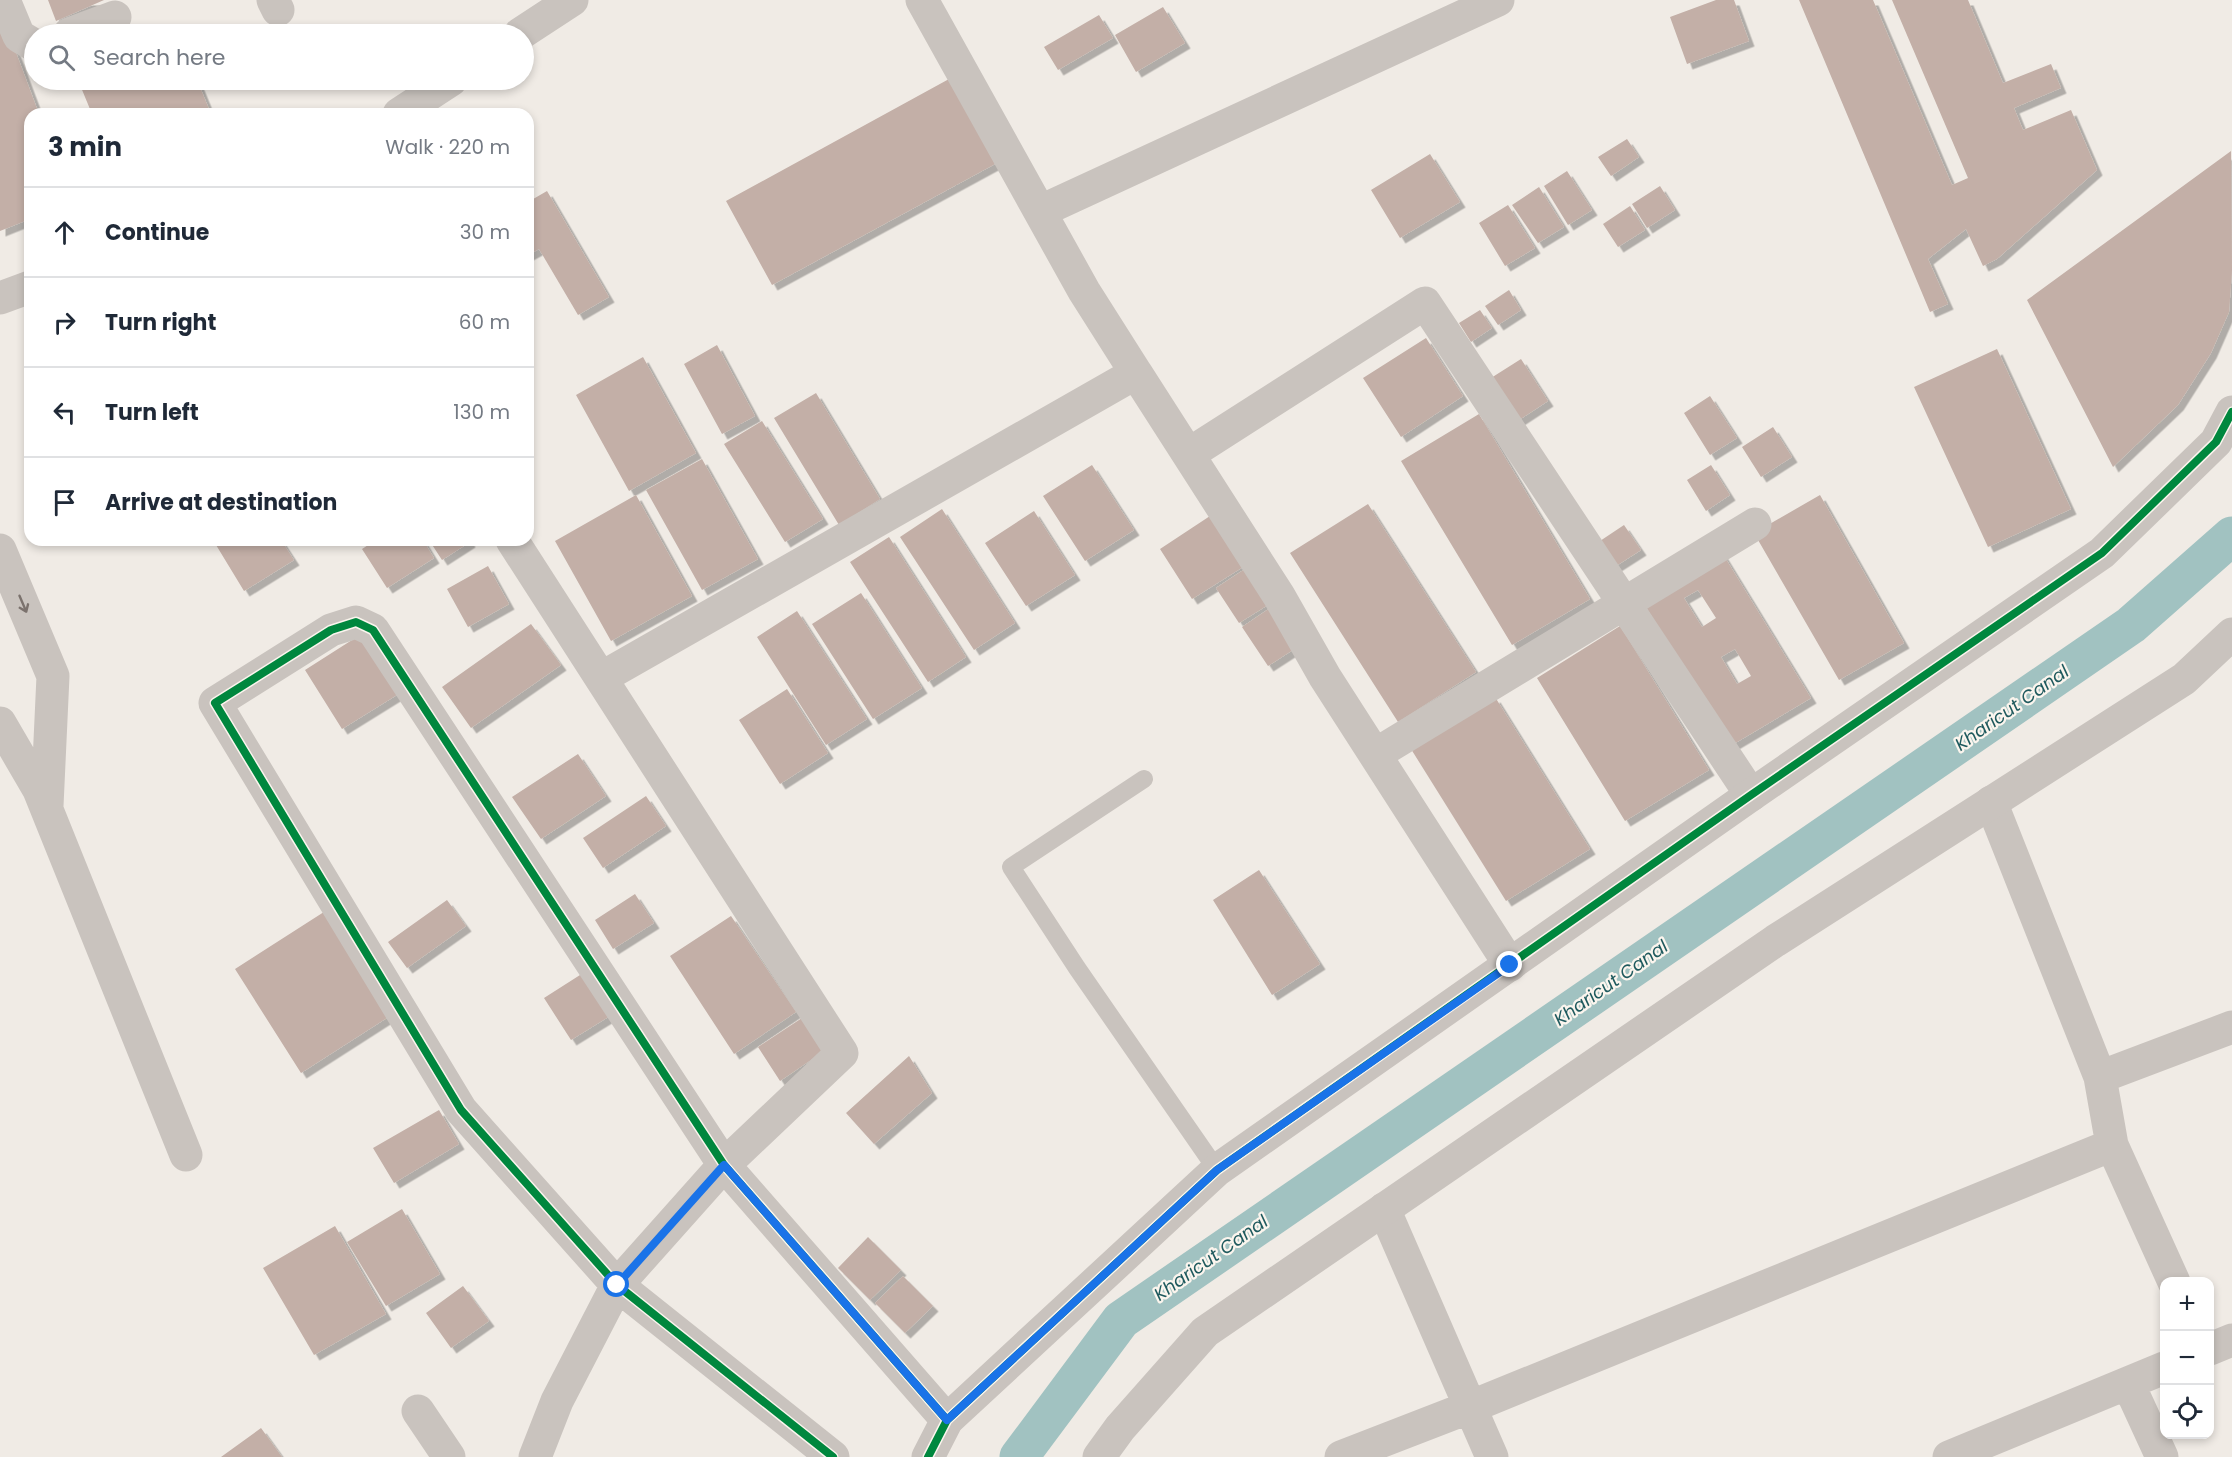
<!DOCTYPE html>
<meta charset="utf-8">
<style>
:root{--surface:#fff;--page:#f6f6f7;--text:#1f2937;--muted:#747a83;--line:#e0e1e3}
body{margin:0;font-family:Poppins,sans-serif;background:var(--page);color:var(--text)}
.controls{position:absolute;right:18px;bottom:18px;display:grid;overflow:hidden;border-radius:12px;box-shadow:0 3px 9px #0003}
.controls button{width:54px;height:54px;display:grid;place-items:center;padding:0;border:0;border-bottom:2px solid var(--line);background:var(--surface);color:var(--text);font:30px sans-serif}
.stop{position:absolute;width:18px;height:18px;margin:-14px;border:4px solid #1a73e8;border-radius:50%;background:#fff}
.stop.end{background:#1a73e8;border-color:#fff;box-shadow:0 2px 6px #0008}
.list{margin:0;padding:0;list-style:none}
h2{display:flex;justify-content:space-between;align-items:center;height:78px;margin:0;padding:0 24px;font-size:26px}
h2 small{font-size:20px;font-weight:400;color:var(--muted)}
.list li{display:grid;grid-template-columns:39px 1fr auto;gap:18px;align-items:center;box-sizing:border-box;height:90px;padding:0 24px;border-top:2px solid var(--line)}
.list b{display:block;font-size:22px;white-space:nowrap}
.list em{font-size:20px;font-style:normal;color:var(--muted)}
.icon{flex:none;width:33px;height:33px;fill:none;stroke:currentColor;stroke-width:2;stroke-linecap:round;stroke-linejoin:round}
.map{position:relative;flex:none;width:2232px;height:1457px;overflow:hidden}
.search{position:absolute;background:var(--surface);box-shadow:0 3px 9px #0003;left:24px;top:24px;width:510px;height:66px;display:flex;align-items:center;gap:15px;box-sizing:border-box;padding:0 21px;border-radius:33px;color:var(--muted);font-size:22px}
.panel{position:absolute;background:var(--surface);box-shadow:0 3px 9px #0003;left:24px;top:108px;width:510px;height:438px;border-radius:18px}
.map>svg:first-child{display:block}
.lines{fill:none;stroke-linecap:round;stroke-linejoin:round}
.canal{stroke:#a1c2c1;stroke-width:39}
.building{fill:#c3afa7;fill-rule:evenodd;filter:url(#shadow)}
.service{stroke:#c9c3be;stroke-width:18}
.minor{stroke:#c9c3be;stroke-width:33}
.tertiary{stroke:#c9c3be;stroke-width:33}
.cycleway-casing{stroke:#fbf5ee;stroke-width:11}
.cycleway{stroke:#00873e;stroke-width:8}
.oneway{stroke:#7b726d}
.route{stroke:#1a73e8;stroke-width:8}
.labels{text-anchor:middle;stroke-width:4.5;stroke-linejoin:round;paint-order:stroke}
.water-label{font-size:18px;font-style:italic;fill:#1f5a5e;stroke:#fbf5ee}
</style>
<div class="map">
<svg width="2232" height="1457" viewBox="0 0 2232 1457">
<defs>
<filter id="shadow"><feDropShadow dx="5.5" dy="5.5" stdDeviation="0" flood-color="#0004"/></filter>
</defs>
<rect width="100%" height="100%" fill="#f0ebe5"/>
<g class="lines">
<path class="canal" d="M1019,1457L1121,1320L2131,625L2232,536"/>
</g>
<path class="building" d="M48,0H104L56,21Z
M1716,0H1734L1749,41L1687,64L1670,17Z
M1799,0H1873L1952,185L1968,178L1892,0H1968L2003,83L2051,64L2061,88L2014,108L2023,130L2071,110L2097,170L1997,259L1983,266L1966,229L1928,259L1948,304L1930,312Z
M1163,7L1185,43L1136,72L1115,35Z
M0,10L39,114H30V219L0,231Z
M1099,15L1113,38L1058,70L1044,47Z
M949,79L995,164L772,285L726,201Z
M78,80H197L211,114H92Z
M1627,139L1639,157L1611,176L1598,157Z
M2231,151L2232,270L2229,312L2211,353L2178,405L2113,467L2027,300Z
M1430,154L1460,202L1400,238L1371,190Z
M1567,171L1592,210L1568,225L1544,186Z
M1660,186L1675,210L1647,228L1632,204Z
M1539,187L1564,227L1538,243L1512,205Z
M547,191L609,297L578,315L539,249L528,255V202Z
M1508,205L1535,248L1505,266L1479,223Z
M1630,206L1645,230L1618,247L1603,224Z
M1509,290L1521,310L1498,325L1485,306Z
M1480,310L1492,328L1471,342L1459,323Z
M1426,338L1463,396L1401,437L1363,378Z
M717,345L755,416L722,434L684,364Z
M1997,349L2071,509L1988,547L1914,387Z
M643,357L696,453L629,491L576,395Z
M1521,359L1548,401L1519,420L1491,378Z
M816,393L880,499L839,525L774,418Z
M1710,396L1737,438L1710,455L1684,413Z
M1479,414L1590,599L1512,645L1401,461Z
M762,421L823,519L785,542L724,444Z
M1773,427L1792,457L1761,477L1742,447Z
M702,459L758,559L702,590L646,490Z
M1092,465L1134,530L1085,561L1043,496Z
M1711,465L1730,495L1706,511L1687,480Z
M636,495L692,596L611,641L555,541Z
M1820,495L1904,643L1839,680L1754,533Z
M1368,504L1476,672L1398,722L1290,553Z
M942,509L1015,623L974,650L900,537Z
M1034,511L1075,575L1026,606L985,543Z
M1210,516L1243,567L1192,599L1160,549Z
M1624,525L1641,550L1616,566L1600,541Z
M889,537L966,657L928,682L850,562Z
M213,540H281L294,560L244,591Z
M376,540H423L434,558L387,588L362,549Z
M429,540H469L470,542L442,560Z
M1721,551L1811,698L1732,745L1642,601ZM1698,590L1716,618L1702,627L1684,598ZM1735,649L1751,676L1737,684L1721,657Z
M488,566L509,604L468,627L447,589Z
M1248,567L1271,603L1239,623L1216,588Z
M861,593L922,688L873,719L812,624Z
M1273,606L1299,646L1268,666L1242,627Z
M797,611L867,719L826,745L757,637Z
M531,624L561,665L471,728L442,687Z
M1620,626L1709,770L1625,821L1537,678Z
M363,633L400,693L342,729L305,670Z
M787,689L828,753L780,784L739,720Z
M1495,697L1590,849L1506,901L1411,749Z
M578,754L606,796L541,839L512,797Z
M646,796L666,826L603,868L583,838Z
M1259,870L1320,964L1272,995L1213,900Z
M635,894L654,923L613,949L595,920Z
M447,900L466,926L407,968L388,942Z
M327,910L393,1014L301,1073L235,969Z
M731,916L796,1012L734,1054L670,956Z
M591,968L618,1011L571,1040L544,998Z
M802,1018L824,1051L780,1081L758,1047Z
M909,1056L932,1093L874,1144L846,1113Z
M439,1110L459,1144L394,1183L373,1148Z
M402,1209L440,1274L386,1306L347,1242Z
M335,1226L386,1314L314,1355L263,1268Z
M868,1237L901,1270L870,1300L838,1268Z
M903,1276L933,1306L905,1333L875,1303Z
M463,1286L489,1321L451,1348L426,1313Z
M261,1428L282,1457H221Z"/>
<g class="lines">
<path class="service" d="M1144,779L1011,867L1077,968L1217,1170"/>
<path class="minor" d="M4,0L19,36L34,45
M273,0L278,10
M69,34L115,17
M520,34L572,0
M399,114L451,80
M1041,211L1498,0
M0,298L30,287
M1136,373L1279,596L1325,677L1510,965
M1189,454L1425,303L1751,795
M512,540L842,1053L724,1165L617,1285L557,1401L535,1457
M0,550L53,676L47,806
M601,678L1136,373L1084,291L922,0
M0,723L39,790L186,1155
M1376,754L1755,524
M1991,802L2100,1077
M1384,1209L1492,1457
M2174,1282L2112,1145L2100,1077L2232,1027
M2210,1349L2232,1340
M2128,1383L2162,1457
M418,1411L449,1457
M833,1457L617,1285L461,1110L215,703L331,630L356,622L373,630L724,1165L947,1420
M1341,1457L1470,1407L2112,1145
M1949,1457L2164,1368"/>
<path class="tertiary" d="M928,1457L947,1420L1217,1170L1751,795L2102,553L2216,442L2232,412
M1099,1457L1120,1428L1205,1332L1775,941L2184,679L2232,634"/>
<defs>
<path id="cycleway" d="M833,1457L617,1285L461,1110L215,703L331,630L356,622L373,630L724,1165L947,1420
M928,1457L947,1420L1217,1170L1751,795L2102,553L2216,442L2232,412"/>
</defs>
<use href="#cycleway" class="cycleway-casing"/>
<use href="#cycleway" class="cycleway"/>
</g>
<defs><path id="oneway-shaft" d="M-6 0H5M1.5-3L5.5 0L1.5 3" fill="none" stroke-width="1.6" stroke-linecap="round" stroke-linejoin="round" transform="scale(1.5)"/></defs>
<use class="oneway" href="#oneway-shaft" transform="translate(23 604) rotate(67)"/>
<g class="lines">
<path class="route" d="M617,1285L724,1165L947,1420L1217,1170L1510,965"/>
</g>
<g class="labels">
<g class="water-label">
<text transform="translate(2012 708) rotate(-35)" y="6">Kharicut Canal</text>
<text transform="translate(1611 983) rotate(-35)" y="6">Kharicut Canal</text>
<text transform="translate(1211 1258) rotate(-35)" y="6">Kharicut Canal</text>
</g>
</g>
</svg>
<div class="controls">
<button>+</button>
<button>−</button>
<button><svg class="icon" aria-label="locate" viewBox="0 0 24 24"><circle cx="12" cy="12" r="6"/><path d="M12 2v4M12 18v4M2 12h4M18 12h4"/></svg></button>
</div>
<div class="stop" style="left:617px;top:1285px"></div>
<div class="stop end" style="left:1510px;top:965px"></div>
<div class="search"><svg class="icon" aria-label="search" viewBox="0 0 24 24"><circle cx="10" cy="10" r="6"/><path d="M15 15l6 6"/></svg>Search here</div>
<section class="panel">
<h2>3 min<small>Walk · 220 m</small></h2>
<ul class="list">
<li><svg class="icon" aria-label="ahead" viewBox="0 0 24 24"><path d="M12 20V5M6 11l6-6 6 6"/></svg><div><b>Continue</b></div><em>30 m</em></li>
<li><svg class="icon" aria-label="right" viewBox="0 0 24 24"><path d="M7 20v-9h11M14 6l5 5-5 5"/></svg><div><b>Turn right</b></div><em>60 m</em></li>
<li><svg class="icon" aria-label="left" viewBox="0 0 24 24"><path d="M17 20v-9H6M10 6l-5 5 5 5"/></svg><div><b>Turn left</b></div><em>130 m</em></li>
<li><svg class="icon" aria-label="arrive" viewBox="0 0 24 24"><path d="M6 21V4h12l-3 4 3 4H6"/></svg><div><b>Arrive at destination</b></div></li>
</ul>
</section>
</div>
